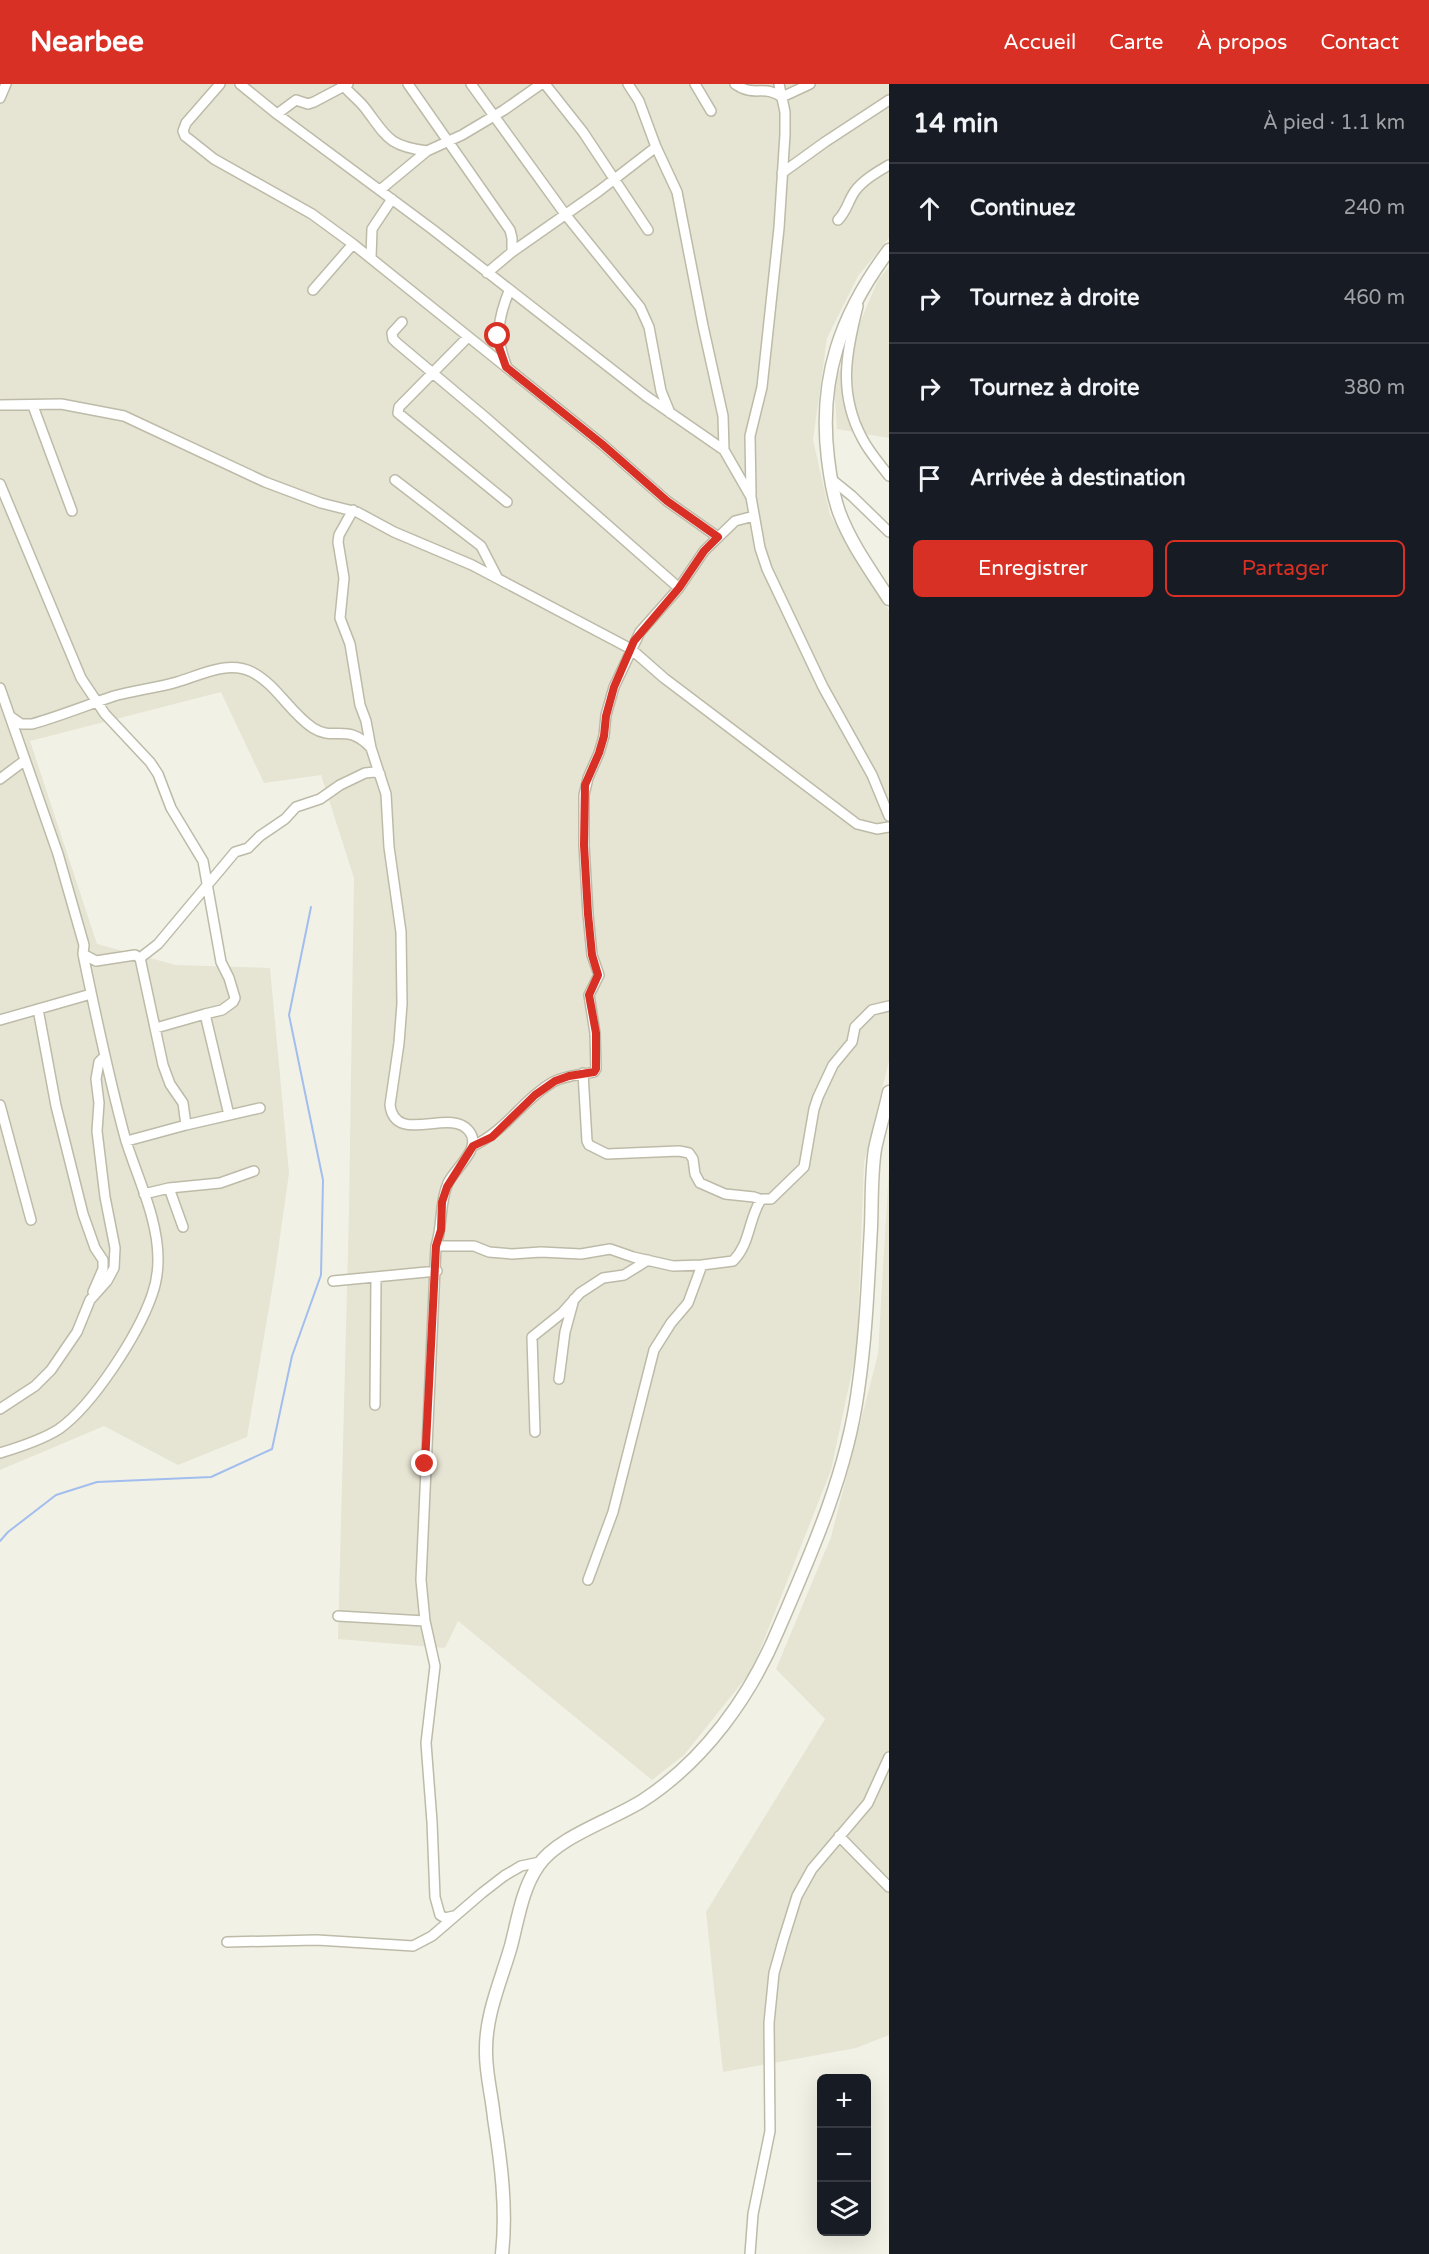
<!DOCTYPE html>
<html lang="fr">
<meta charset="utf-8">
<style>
:root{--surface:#171b24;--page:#20242c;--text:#f1f3f6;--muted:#9ea1a6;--line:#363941;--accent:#d93025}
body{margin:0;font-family:"Varela Round",sans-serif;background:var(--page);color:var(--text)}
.controls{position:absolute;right:18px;bottom:18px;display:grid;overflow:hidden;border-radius:9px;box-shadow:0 6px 24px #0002}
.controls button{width:54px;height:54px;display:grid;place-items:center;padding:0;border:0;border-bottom:2px solid var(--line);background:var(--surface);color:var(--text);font:30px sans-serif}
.stop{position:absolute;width:18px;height:18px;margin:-14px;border:4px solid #d93025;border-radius:50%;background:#fff}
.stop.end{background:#d93025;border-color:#fff;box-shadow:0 2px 6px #0008}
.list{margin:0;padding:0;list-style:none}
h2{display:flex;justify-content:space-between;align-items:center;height:78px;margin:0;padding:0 24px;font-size:26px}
h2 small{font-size:20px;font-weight:400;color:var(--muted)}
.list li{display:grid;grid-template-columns:39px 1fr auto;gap:18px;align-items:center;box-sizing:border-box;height:90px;padding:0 24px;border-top:2px solid var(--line)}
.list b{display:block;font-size:22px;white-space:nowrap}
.list em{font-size:20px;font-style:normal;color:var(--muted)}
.actions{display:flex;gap:12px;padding:18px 24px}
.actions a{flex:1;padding:14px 0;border:2px solid var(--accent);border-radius:9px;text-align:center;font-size:21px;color:var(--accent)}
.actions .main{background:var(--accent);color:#fff}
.icon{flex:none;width:33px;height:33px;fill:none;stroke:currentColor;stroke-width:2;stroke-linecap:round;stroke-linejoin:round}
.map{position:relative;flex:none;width:889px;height:2170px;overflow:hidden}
header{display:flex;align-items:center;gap:36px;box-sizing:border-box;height:84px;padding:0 30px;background:var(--accent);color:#fff}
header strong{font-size:28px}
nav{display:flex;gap:33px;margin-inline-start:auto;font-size:21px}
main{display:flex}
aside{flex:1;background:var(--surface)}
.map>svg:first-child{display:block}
.residential{fill:#e6e4d3}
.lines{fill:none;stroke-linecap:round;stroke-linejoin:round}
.stream{stroke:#a2beee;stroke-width:2}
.minor-casing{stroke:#bdbba8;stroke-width:12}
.tertiary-casing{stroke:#bdbba8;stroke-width:15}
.minor{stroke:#fff;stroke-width:9}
.tertiary{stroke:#fff;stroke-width:12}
.route{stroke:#d93025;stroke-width:8}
</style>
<header>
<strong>Nearbee</strong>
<nav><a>Accueil</a><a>Carte</a><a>À propos</a><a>Contact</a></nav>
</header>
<main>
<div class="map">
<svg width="889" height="2170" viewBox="0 0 889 2170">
<rect width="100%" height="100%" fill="#f2f1e5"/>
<path class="residential" d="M0,0H889V154L858,192L827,254L813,356L830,431L889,527V977L864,1079L857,1264L831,1386L752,1586L684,1671L652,1696L458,1537L445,1564L338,1555L349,1128L354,794L321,691L264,699L221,608L30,657L97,860L176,881L270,884L289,1089L275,1188L247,1353L178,1381L104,1342L0,1386Z
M889,183V354L837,345L834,300L878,196Z
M889,1083V1951L856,1964L723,1988L706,1828L825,1635L776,1585L831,1453L878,1270Z"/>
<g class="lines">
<path class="stream" d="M0,1457L8,1448L56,1411L97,1398L211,1393L272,1365L292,1272L321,1191L323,1096L289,931L311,823"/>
<defs>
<path id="minor" d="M220,0L186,39L183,47L185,52L214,75L312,130L353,160L602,360L667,417L718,453
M240,0L277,30L432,145L646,312L724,366
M342,0C349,9 358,15 365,24C387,53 388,62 427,67
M408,0L510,146L512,154V168
M471,0L565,130L640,223L649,243L661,307L670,329
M545,0L583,48L648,146
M628,0L639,17L656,63L677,108L703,242L723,332L724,366L751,413L760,464L767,485L823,603L872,691L889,732
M695,0L711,27
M735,0C755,14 763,0 782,13L810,0
M0,14L6,0
M277,30L296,16L308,20L314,18L348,0
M782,89L825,58L889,16
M380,106L427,67L462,51L504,26L541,0
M838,136C847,127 848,117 855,107C863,96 877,88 889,81
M371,174L372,145L392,115
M487,189L512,168L599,107L656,63
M313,206L353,160
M858,222C846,269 838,309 862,354C869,368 880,380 889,392
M402,238L392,249L393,255L397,259L485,333L679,504
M468,253L399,323L398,329L507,418
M506,281C495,252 498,235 509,207
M0,321L61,320L124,332L265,398L321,419L357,428L394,448L472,481L631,565L664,594L857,740L877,745L889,743
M33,322L72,427
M831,395L852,412L889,448
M395,396L481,462L497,493
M0,400L81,594L105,630L150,678L158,690L171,724L203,777L221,878L229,894L235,914L233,918L222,926L205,930L229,1031
M751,410L750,352L762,303L779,144L785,50V28L779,0
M353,426L339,451L338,458L344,494L340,534L350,560L360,621L366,637L371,664L386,710L389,763L401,848L402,920L399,959L390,1021C395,1062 451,1023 469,1047C483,1064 455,1084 448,1099C439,1119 443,1141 436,1162L421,1496L425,1537L435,1582L426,1659L432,1738L435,1813L440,1831L445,1834L454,1832
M0,604L58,770L84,861L83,870C96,933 109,995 126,1057C138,1095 158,1135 158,1175C158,1187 156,1200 152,1211C138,1251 93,1321 59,1345C42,1356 20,1363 0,1369
M11,633L21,640H32C60,632 87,621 114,612C135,606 157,604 177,598C201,591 228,576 252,588C277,601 290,629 313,644C335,658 347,638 371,664
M0,695L24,677
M83,870L96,877L135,871L140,874L163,981L170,1000L183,1019L186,1041
M140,874L158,860L235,768L248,764L260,752L285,735L296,723L320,715L340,701L365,689L375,688L380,690
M38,925L56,1022L83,1130L95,1164L103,1176V1185L93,1208
M0,936L91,910
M156,944L205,930
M583,989L587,1057L589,1061L607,1070L679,1067L689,1069L693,1075L695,1090L700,1099L725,1110L754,1113L762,1116
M0,1021L31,1136
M127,1057L186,1041L260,1024
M473,1062C507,1046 522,1016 553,998C566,991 580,991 594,988L596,985L595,949L589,911L599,891L592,871L588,830L584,761V711L588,694L599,669L604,652L606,631L614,603L640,548L679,504L704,467L735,437L754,432
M169,1104L183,1143
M144,1110L169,1104L220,1099L254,1087
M436,1162H474L489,1168L512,1170L541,1168L581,1170L610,1165L633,1173L673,1182L702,1181L733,1177C750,1160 748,1138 760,1117L763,1115H771L804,1083L814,1025L818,1013L833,981L852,958L855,943L872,926L889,922
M333,1197L437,1187
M559,1295L565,1248L574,1215
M375,1321L376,1194
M0,1325L35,1302L51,1286L77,1248L90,1216L107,1197L114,1184L115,1164L105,1113L97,1047L99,1019L96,995L99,978L104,973
M535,1348L532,1253L562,1229L580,1209L603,1194L624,1191L648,1176
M588,1496L613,1428L654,1266L671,1239L688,1219L702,1181
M338,1532L425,1537
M839,1752L889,1803
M227,1858L317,1856L413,1862L432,1852L482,1809L504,1792L521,1782L540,1778
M750,2170L753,2130L770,2047L769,1939L774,1889L783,1857L797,1812L812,1785L868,1719L889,1673"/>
<path id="tertiary" d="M889,166C841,230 818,294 828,375C830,392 833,411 839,428C851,460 871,487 889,515
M502,2170C507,2125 501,2078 494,2034C492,2012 486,1991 486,1969C485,1931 501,1897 511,1862C518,1835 522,1805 538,1782C557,1753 612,1736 642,1717C704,1677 750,1613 778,1546C811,1470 847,1389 858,1306C866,1252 868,1197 871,1143C872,1117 871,1090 875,1065C879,1046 885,1027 889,1008"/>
</defs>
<use href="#minor" class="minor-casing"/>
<use href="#tertiary" class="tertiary-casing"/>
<use href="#minor" class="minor"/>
<use href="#tertiary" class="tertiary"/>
</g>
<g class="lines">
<path class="route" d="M425,1380L436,1162L441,1146L442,1118L447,1103L473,1062L492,1053L535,1011L555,997L569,992L594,988L596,985V949L589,911L598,891L592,871L588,830L584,761L585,701L599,669L604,652L606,632L614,603L634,557L679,504L704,467L718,453L667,417L602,360L506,283L499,263L498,252"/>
</g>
</svg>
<div class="controls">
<button>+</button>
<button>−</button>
<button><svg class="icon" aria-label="layers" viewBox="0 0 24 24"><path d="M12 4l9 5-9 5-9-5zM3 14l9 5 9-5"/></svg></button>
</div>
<div class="stop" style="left:498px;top:252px"></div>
<div class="stop end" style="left:425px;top:1380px"></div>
</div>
<aside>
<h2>14 min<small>À pied · 1.1 km</small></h2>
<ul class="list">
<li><svg class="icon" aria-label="ahead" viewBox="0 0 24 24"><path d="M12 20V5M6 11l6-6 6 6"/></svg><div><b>Continuez</b></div><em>240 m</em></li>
<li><svg class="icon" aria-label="right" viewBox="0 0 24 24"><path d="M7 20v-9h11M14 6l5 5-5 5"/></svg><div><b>Tournez à droite</b></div><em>460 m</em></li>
<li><svg class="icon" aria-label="right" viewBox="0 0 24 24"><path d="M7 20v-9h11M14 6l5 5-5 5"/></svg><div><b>Tournez à droite</b></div><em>380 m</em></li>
<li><svg class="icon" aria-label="arrive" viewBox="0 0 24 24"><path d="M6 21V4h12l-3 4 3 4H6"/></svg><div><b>Arrivée à destination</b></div></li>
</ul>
<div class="actions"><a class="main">Enregistrer</a><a>Partager</a></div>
</aside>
</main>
